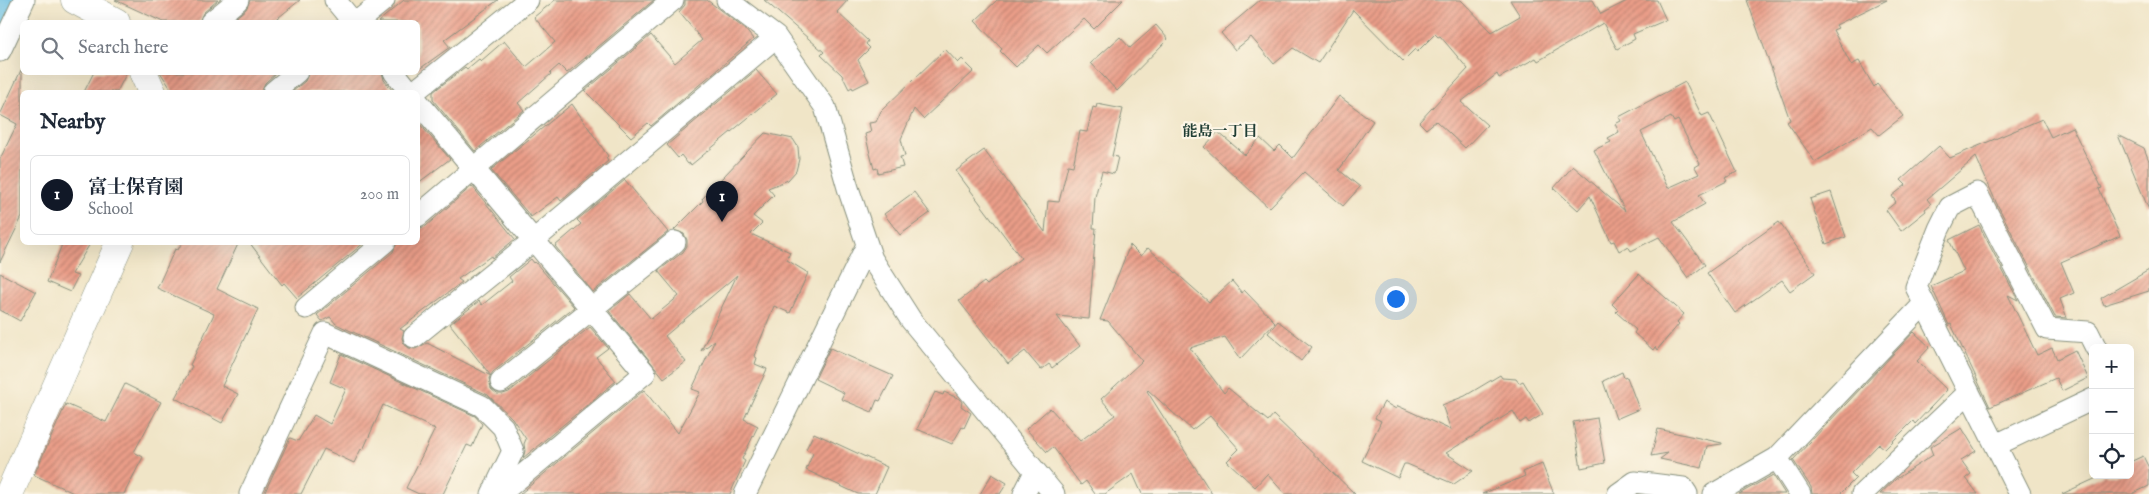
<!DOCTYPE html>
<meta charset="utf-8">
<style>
:root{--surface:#fff;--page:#f6f6f7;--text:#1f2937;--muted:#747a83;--line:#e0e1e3;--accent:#111827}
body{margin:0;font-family:"IM FELL English","Noto Serif JP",serif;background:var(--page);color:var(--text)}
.controls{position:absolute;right:15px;bottom:15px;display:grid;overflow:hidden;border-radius:8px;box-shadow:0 5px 20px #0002}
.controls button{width:45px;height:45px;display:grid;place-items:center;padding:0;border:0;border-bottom:1px solid var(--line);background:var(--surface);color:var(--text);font:25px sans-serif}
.you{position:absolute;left:1395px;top:298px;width:18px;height:18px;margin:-12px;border:4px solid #fff;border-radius:50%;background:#1a73e8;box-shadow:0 0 0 8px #1a73e833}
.badge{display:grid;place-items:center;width:32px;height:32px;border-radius:50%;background:var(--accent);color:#fff;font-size:16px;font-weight:700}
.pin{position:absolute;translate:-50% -41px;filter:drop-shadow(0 1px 2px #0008)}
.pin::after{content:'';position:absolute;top:26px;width:18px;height:15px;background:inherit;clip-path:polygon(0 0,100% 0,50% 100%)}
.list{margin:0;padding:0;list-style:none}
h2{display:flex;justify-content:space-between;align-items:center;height:65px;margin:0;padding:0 20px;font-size:21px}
h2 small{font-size:16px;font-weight:400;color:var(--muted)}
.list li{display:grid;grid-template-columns:32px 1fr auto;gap:15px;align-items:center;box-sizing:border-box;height:80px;margin:0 10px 10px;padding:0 10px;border:1px solid var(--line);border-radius:8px}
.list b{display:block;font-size:19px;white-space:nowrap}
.list p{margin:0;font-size:16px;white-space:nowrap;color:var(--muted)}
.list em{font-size:16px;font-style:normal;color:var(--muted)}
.icon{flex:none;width:28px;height:28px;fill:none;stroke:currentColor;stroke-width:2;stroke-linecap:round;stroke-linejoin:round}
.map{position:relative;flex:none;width:2149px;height:494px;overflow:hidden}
.search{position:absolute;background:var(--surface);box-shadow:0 5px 20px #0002;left:20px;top:20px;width:400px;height:55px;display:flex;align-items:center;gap:12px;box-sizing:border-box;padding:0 18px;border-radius:8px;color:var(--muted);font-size:19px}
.panel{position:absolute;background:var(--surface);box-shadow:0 5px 20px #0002;left:20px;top:90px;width:400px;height:155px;border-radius:8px}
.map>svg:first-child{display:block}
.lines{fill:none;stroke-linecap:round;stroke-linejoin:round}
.river{stroke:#67bfe4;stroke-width:40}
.building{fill:url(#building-hatch);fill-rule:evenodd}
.minor-casing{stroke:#88917e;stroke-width:23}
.tertiary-casing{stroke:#88917e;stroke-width:29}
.minor{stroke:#fff;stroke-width:21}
.tertiary{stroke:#fff;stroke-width:28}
.labels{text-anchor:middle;stroke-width:4.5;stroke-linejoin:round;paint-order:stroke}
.neighbourhood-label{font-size:15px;font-weight:bold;fill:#1f3d34;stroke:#fcf5e5}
</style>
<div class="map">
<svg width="2149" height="494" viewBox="0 0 2149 494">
<defs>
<pattern id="building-hatch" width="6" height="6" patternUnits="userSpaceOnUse" patternTransform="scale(1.25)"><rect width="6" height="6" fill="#ea9d88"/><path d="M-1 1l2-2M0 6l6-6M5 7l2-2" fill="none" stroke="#bd8170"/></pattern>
</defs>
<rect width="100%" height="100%" fill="#fcf5e5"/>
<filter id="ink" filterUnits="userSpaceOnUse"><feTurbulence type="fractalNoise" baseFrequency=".02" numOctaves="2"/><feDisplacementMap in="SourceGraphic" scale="10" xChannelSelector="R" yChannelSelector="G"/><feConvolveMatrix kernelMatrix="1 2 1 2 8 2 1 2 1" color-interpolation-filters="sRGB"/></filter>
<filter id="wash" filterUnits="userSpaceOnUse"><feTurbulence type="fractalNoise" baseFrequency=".0096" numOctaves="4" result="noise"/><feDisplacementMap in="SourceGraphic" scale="20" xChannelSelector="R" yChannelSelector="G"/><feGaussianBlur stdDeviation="1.12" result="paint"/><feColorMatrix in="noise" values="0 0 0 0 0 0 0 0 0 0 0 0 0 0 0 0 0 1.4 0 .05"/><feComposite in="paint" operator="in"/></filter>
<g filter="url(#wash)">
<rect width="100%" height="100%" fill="#f0e5c7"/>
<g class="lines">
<path class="river" d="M0,9L4,0"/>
</g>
<g id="blocks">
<path class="building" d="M115,0H218L203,13L199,22H163Z
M250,0H300L273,22H230L246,9Z
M404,0H498L444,40L450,47L418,70V22H378Z
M555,0H654L567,73L559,65L550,73L551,74L518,103L524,110L475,151L433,100V92L465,67L467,69L479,59L481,61L504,41L526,67L555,42L534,17Z
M685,0H707L745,29L753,39L651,126L648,123L631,137L585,91L651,35L675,63L702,40L679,12L685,5Z
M764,0H848L837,12L868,41L866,44L870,48L858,60L869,81L853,89L852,87L849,89L842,75L821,55L824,52Z
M997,0H1123L1094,29L1084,19L1047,53L1039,45L1016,67L1000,51L1002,49L975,21Z
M1260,0H1461L1492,32L1520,16L1510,0H1593L1601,14L1629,0H1657L1666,20L1633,34L1635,39L1617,49L1603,23L1538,61L1536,58L1499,78L1497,74L1461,102L1487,125L1465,148L1436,121L1426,129L1419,122L1468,69L1440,36L1438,37L1435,34L1417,52L1415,49L1403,61L1353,10L1318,63L1293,48L1274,64L1251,37L1235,50L1221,33Z
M1747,0H1887L1836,25L1838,28L1833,30L1851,65L1859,61L1874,87L1877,84L1903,116L1879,135L1872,127L1815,162L1787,122L1790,120Z
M1156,25L1168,39L1117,91L1091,63L1120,37L1130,48Z
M945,49L958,63L962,59L974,71L923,119L914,109L901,139L905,156L900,157L903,167L878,173L877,168L874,169L865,134L871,132L869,123L876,122L881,111Z
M22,68V217L0,262V159L17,124L0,115Z
M756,70L777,94L691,165L690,163L688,164L681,155L678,158L667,145Z
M94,72H127L117,92H84Z
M160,72H277L265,83L261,92H173Z
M309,72H382L384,80L392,90L389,92H292L305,81Z
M1685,82L1702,116L1709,113L1737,172L1725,178L1727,181L1699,195L1705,204L1673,222L1705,265L1688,278L1659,237L1631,251L1628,246L1619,251L1614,241L1611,242L1590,196L1578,210L1554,188L1573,166L1625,211L1594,150L1611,142L1608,138L1619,132L1615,124L1621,121L1619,117ZM1671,117L1674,122L1678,120L1700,164L1695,167L1699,174L1668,188L1641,132Z
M1339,96L1373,121L1339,170L1360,187L1343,206L1304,172L1269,208L1204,147L1218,132L1245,155L1260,138L1274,151L1280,145L1293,158Z
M572,104L608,156L606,158L608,161L561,201L558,197L531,217L491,170Z
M1097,104L1123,109L1112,156L1118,157L1114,174L1102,171L1095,197L1093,228H1096L1089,319L1057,316L1080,346L1052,368L1049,364L1041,370L1025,351L1008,364L959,301L984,282L987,285L1021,258L956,171L984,150L1045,232L1048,201L1059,202L1068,165L1073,166L1080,131L1087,132L1093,107L1096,108Z
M2042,119L2051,137L2072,127L2102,188L2099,189L2120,236L2061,262L2074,293L2060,299L2067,318L2055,317L1996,202L1976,157L1927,199L1931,204L1925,209L1926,211L1901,231L1886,210L1896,202L1892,196L1906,185L1901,180L1939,146L1950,158Z
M418,122L450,159L418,183Z
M765,133L793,139L798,147L799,159L796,171L788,180L768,188L774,195L753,216L762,223L751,234L790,252L787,260L808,273L790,313L774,306L754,356L757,358L755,364L767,369L744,419L758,426L742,459L745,461L730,494H520L644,390L678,433L700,392L692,389L715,340L701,351L737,275L665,336L686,362L664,378L609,311L630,294L651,319L679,296L658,271L683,252L687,246V240L684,234L674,230L703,201L702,199Z
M2118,135L2144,148L2149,161V210Z
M625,180L668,232L593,292L555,246L581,224L577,220Z
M472,186L515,239L492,258L491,256L458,279L462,282L400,329L404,331L402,338L404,344L409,348L415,349L427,343L491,376L450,324L479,301L482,305L512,281L509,277L531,259L534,263L535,262L574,307L493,372L489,378L491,389L497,394H503L509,392L590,327L608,348L596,357L616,381L523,458L525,451L524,444L526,439L512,418L488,395L336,324L330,317L322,321L317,315L393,252L397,242H418V229L426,226Z
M914,192L930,213L900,235L884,214Z
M1831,192L1846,237L1826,244L1810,199Z
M1779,222L1815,273L1790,291L1782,280L1735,313L1707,273Z
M1979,225L2018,300L2008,295L2037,355L2052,348L2057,359L2075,350L2088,378L2062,391L2056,378L1990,407L1951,324L1949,325L1931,286L1964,271L1949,240Z
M63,242H91L72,274L78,276L70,292L47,282Z
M182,242H239L217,289L258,309L222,386L238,394L222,423L175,398L192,366L190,365L214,314L157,288L175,249L178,250Z
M249,242H365L297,298L284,283L282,285Z
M1130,245L1141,256L1148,248L1209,302L1232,281L1242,293L1244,290L1275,322L1240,359L1225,337L1190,348L1224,393L1228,388L1268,421L1273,415L1355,494H1285L1267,474L1255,487L1227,461L1239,449L1210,416L1192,430L1148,390L1147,391L1212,494H1142L1133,474L1105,494H1095L1086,481L1081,485L1053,447L1047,452L1026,429L1050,408L1080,441L1115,415L1101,399L1142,361L1108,321L1100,320Z
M2149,270V291L2104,305L2101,298Z
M0,273L36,292L20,321L0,310Z
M1639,274L1684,314L1677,322L1679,324L1657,350L1655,347L1653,350L1634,333L1636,330L1616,312L1618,310L1612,304Z
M1278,321L1312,347L1301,361L1268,333Z
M1914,332L1930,347L1917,361L1947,390L1915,424L1913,421L1885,449L1879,444L1851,473L1856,478L1840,494H1812L1811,487L1793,460Z
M830,348L893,376L880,401L877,400L872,412L841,399L844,393L815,379Z
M341,354L475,416L482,424L472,447L467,445L443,494H419L406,488L435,429L383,405L363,450L361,449L354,463L324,449L301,494H264L290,438L298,441L314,415L330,424L346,389L330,382Z
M1622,372L1624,378L1627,377L1639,409L1616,419L1603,381Z
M1500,375L1502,378L1516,379L1519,383L1523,381L1543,414L1529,423L1526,419L1520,423L1513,411L1446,453L1473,471L1454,484L1407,464H1404L1398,478L1362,461L1381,421L1375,418L1384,402L1396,409L1398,406L1451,430L1442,405L1465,396Z
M125,384L161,402L134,452L143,457L124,494H76L34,475L66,404L106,422Z
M935,392L943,395L944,392L960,399L962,402L961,406L971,413L964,428L962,427L952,444L917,429Z
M1597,418L1605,463L1581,468L1573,422Z
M1962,428L1976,451L1961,460L1971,474L1966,478L1978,494H1880L1896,479L1933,455L1930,447Z
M1658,429L1722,443V444L1707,446L1702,468L1660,459L1668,453L1651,456Z
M814,433L887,467L875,494H858L806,470L813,453L806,449Z
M2143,456L2149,468V486L2132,494H2062L2103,475H2130V462Z
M1542,464L1554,494H1482L1525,476L1523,472Z
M992,474L1007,483L1000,494H980Z
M1773,475L1785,494H1739Z"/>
</g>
</g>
<g filter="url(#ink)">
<use href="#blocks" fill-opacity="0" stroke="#88917e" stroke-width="1"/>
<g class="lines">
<defs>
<path id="minor" d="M335,0L353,22
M727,0L776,37L825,107L848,188L872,259L911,320L1054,494
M211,22L238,0
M357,22L384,0
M0,51L24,0
M394,72L410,92
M273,92L297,72
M414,92L528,0
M418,102L645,373L500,494
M418,216L673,0
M306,308L385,242
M414,337L534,240L776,37
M501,382L675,242
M1996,445L2093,399
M1777,458L1800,494
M250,494L325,333L482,406L503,427L513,451L492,494
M745,494L867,245
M1024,494L1035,472
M1618,494L1635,482L1683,488L1687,494
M1714,494L1777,458L1924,304
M1862,494L1969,392
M2020,494L1916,287L1939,229L1950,207L1977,193L2047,329L2088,332L2096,348"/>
<path id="tertiary" d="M75,0L116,22
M143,72L152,92
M9,494L120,242"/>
</defs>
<use href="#minor" class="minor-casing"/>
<use href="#tertiary" class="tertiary-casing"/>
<use href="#minor" class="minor"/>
<use href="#tertiary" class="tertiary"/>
</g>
</g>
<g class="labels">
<g class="neighbourhood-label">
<text x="1220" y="136">能島一丁目</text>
</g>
</g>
</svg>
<div class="controls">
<button>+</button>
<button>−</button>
<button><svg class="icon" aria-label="locate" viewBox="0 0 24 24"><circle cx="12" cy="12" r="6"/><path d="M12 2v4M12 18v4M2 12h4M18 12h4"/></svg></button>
</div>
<div class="you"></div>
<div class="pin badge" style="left:722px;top:222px">1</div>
<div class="search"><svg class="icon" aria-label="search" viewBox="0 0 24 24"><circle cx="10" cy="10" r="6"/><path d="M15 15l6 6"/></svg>Search here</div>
<section class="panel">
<h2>Nearby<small></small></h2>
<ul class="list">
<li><span class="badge">1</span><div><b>富士保育園</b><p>School</p></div><em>200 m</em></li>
</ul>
</section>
</div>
